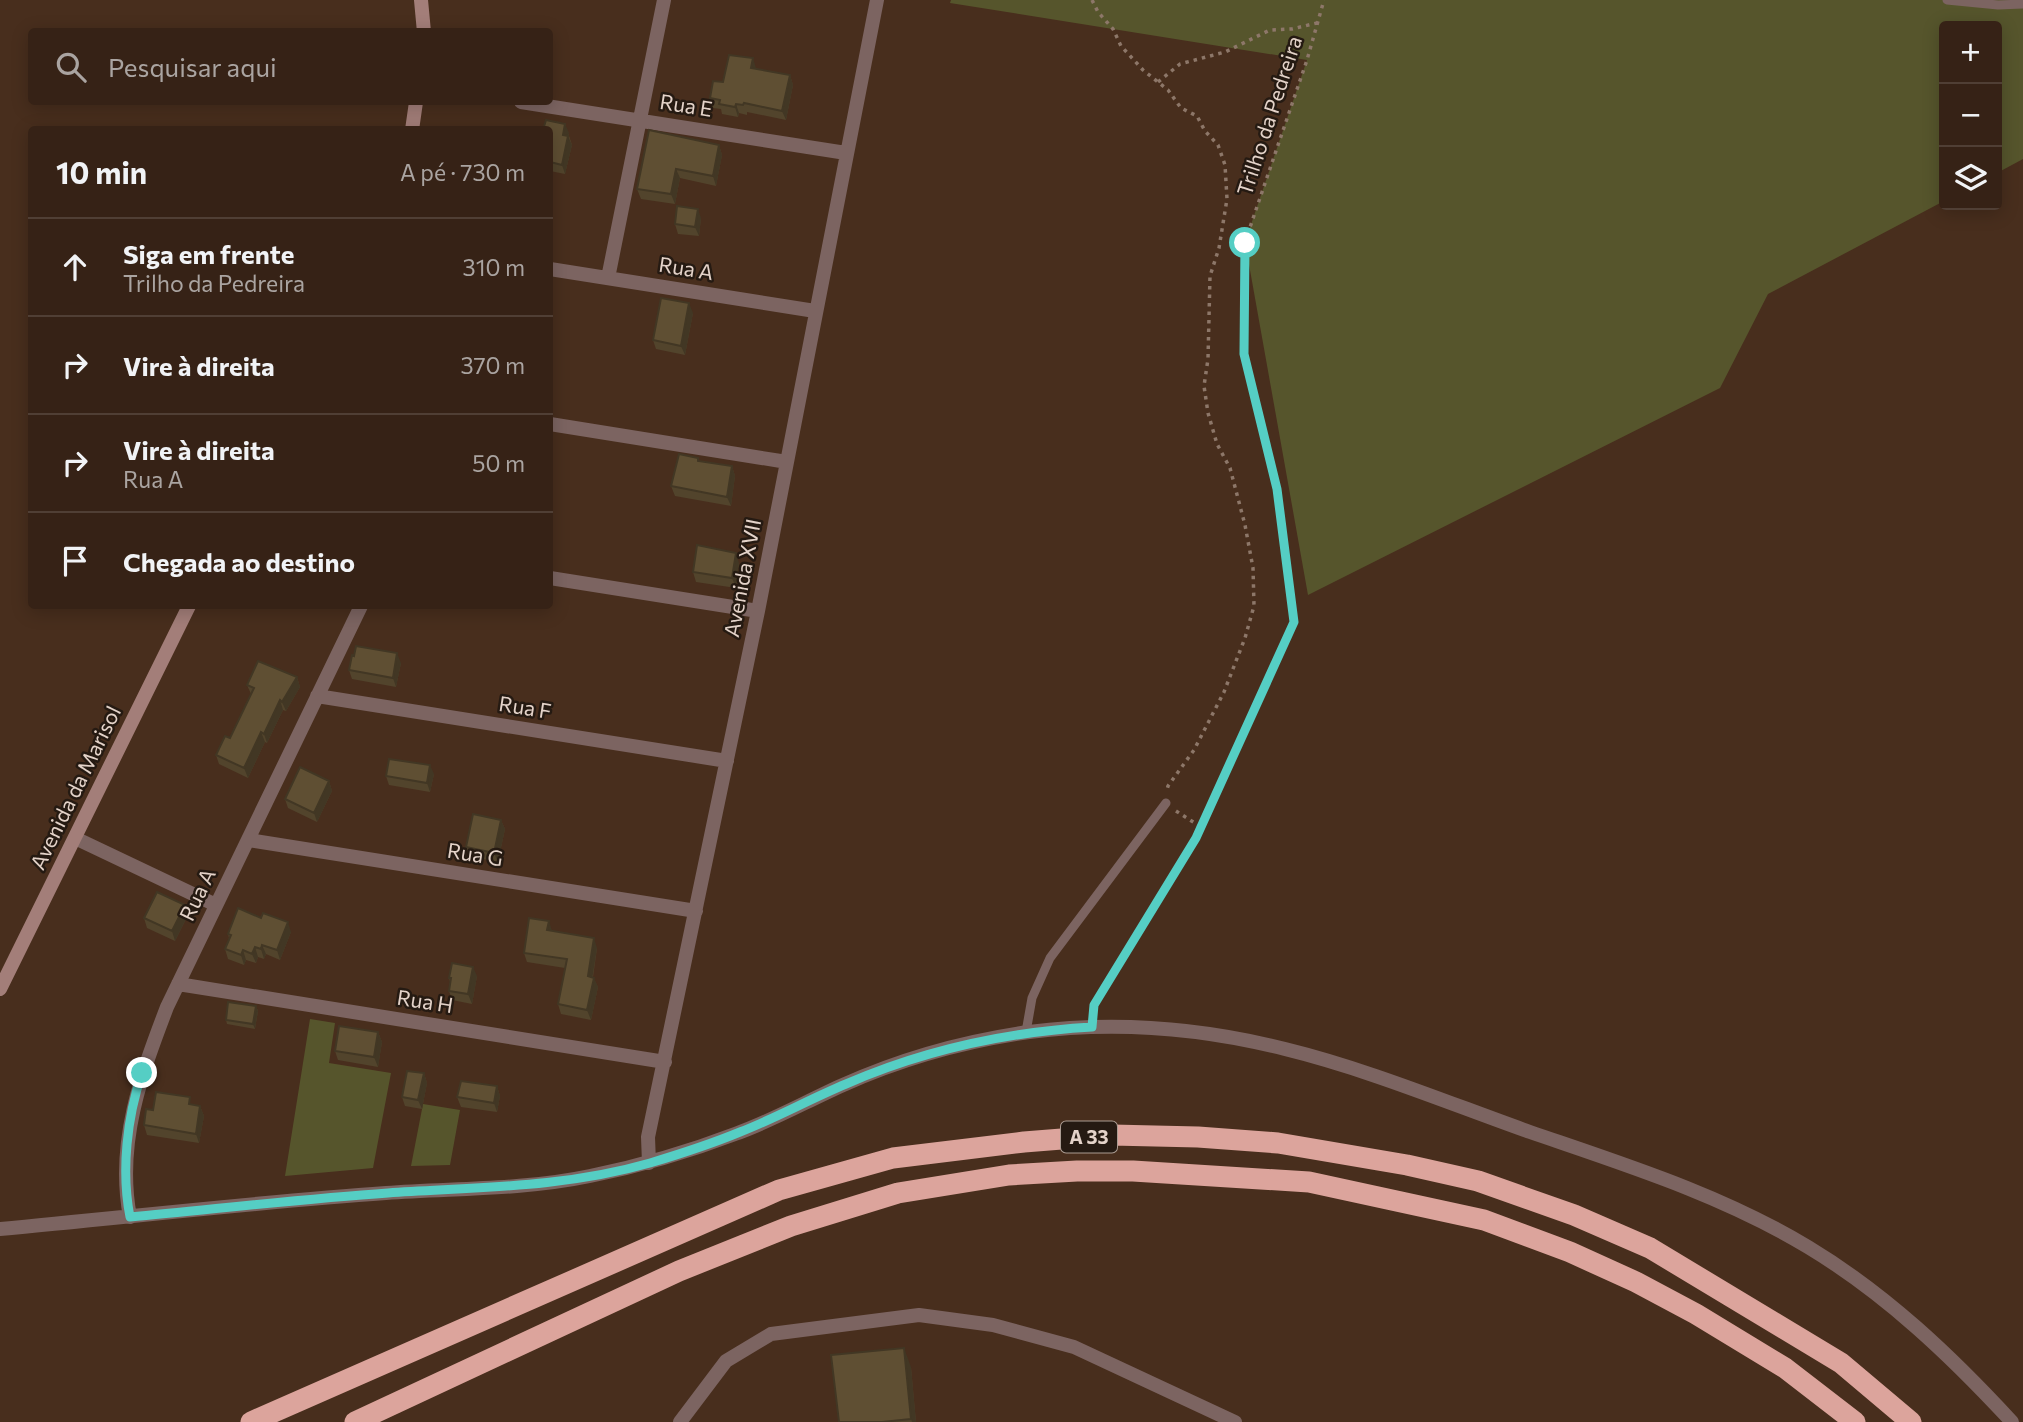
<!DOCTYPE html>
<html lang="pt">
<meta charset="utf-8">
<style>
:root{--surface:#362216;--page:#412f23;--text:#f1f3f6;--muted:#aaa4a1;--line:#503f35}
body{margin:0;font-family:Commissioner,sans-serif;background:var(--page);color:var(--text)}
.controls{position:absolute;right:21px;top:21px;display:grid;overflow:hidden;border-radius:7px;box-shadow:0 4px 18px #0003}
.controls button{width:63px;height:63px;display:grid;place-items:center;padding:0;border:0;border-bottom:2px solid var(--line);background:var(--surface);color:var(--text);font:35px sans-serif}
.stop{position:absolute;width:21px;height:21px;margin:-16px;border:5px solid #55cec4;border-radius:50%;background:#fff}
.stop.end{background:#55cec4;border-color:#fff;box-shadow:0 2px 7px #0008}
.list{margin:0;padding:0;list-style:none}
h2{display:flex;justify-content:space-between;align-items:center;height:91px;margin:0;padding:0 28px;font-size:30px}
h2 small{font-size:23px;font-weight:400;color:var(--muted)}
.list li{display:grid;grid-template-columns:46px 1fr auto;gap:21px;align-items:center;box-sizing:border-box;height:98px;padding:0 28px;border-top:2px solid var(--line)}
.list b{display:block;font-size:26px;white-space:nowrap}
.list p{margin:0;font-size:23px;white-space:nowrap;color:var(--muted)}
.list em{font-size:23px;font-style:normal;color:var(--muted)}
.icon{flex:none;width:38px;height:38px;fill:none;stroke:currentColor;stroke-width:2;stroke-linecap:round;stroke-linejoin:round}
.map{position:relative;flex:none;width:2023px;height:1422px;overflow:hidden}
.search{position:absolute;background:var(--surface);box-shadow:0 4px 18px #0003;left:28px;top:28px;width:525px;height:77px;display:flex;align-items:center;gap:18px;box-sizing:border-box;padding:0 24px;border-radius:7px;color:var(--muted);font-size:26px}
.panel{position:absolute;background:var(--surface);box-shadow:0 4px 18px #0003;left:28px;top:126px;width:525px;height:483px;border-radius:7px}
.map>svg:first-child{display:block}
.green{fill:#56552c}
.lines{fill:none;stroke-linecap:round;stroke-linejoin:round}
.path{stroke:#8d7769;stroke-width:3.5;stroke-dasharray:3.5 5;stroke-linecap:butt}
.lane{stroke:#7c6461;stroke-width:9}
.street{stroke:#7c6461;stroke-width:14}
.secondary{stroke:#a37e79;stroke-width:14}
.highway{stroke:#dca49c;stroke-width:21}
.wall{fill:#52442c}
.shaded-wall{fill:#423724}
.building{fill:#5f4f33;stroke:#423724;stroke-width:2}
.route{stroke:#55cec4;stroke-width:9}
.labels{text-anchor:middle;stroke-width:5;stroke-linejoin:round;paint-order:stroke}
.shield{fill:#251a12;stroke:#ab9c92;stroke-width:2}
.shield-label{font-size:19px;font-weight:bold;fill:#e4d3c9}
.street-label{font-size:21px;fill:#e4d3c9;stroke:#251a12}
</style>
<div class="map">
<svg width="2023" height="1422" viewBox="0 0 2023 1422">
<rect width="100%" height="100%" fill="#482e1d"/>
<path class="green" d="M951,0H2023V159L1997,173V26H1944V201L1768,294L1720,388L1308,595L1245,242L1307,60L950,3Z
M310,1019L335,1023L329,1063L391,1073L373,1168L285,1176Z
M423,1104L460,1110L450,1165L411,1166Z"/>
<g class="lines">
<path class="path" d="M1092,0L1098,12L1113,29L1121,46L1143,70L1168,90L1181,108L1197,116L1205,131L1218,145L1225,165L1227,199L1219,248L1210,276L1208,359L1204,386L1208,413L1217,444L1230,468L1245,525L1253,568L1254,606L1245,638L1224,692L1194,750L1168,786L1167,790
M1158,82L1180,64L1225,52L1270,30L1292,29L1317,23
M1176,811L1201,827
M1093,1012L1094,1005L1196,838L1294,622L1277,489L1244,354L1245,242L1307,60L1324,0"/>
<path class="lane" d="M1947,0L1998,5L2023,4
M1026,1032L1032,998L1050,958L1166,803"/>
<path class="street" d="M521,102L846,153
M550,269L815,311
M608,278L664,0
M550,424L787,462
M550,578L758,611
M317,696L727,761
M75,838L216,905
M248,840L696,911
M178,984L665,1062
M649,1163L648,1137L758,611L877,0
M130,1217C116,1143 141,1075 167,1007L361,606
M0,1229C129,1217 257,1202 386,1193C455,1188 523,1190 590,1176C640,1166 688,1152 735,1134C772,1121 807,1101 843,1085C901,1059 965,1041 1029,1032C1114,1021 1202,1028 1285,1049C1367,1069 1451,1104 1530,1132C1626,1165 1722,1195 1808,1247C1886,1294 1951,1356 2012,1422
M680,1422L726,1361L771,1334L919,1315L993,1325L1074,1347L1235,1422"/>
<path class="secondary" d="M421,0L424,32
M412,130L416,102
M0,989L189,606"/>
<path class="highway" d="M251,1422L779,1190L893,1158L1024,1142L1112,1135L1198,1137L1278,1143L1407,1165L1478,1181L1574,1215L1650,1248L1841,1363L1911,1422
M355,1422L679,1271L791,1226L898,1193L1009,1175L1077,1171H1133L1309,1182L1484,1220L1570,1252L1636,1282L1696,1314L1785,1368L1855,1422"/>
</g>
<path class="wall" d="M756,68V69L790,75L793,85L786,120L747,112V115L739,113L738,117L722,114L721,109L713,108L710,98L723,82Z
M565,124L572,145L565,174L550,171V130Z
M719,145L722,155L716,186L680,178L675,204L641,199L637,189Z
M701,218L699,236L678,234L675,224Z
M693,313L685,355L656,349L653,340Z
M699,461L732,466L735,476L731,506L675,496L671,486Z
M739,563L736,588L696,582L693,572Z
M354,656L401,663L396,687L352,679L349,670Z
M297,677L300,687L286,711L283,710L267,743L265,742L248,778L219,764L216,755L230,738L251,694L247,685Z
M434,774L430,792L389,785L386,776Z
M329,781L332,791L317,822L288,808L285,799Z
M501,820L505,829L498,862L469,856L466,847Z
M185,905L188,915L175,941L147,928L144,918Z
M552,931L597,948L593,977L598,987L591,1020L561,1014L558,1004L565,968L527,962L524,953Z
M291,932L280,960L266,954L264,959L258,957L256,963L246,960L244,965L228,959L225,949L229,938L228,934Z
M477,976L472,1004L452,1000L449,991L450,982L449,978Z
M256,1006L258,1011L255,1029L227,1024L226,1020Z
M378,1032L382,1042L378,1067L338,1060L335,1051Z
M424,1073L427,1083L422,1109L405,1106L402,1097Z
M497,1086L500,1096L497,1112L461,1107L457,1097Z
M193,1105L200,1106L204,1116L199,1143L147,1135L144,1125L153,1110Z
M911,1367L916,1422H839Z"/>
<path class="shaded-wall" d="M753,58L756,68L754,77L751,68Z
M790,75L793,85L786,120L782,111Z
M736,104L739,113L738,117L735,107Z
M565,124L569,133L566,144L563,135Z
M568,136L572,145L565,174L562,165Z
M719,145L722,155L716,186L713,176Z
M676,169L680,178L675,204L671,194Z
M698,209L701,218L699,236L695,227Z
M689,303L693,313L685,355L681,346Z
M732,466L735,476L731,506L727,497Z
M736,553L739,563L736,588L732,578Z
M397,653L401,663L396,687L393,678Z
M297,677L300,687L286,711L282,702Z
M280,700L283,710L267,743L264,734Z
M261,732L265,742L248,778L244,768Z
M430,765L434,774L430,792L427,783Z
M329,781L332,791L317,822L314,813Z
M501,820L505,829L498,862L494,853Z
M185,905L188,915L175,941L172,931Z
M549,921L552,931L551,940L547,930Z
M288,922L291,932L280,960L277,950Z
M594,938L597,948L591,986L588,976Z
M262,945L266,954L264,959L261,949Z
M255,947L258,957L256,963L252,954Z
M243,950L246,960L244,965L241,955Z
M473,967L477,976L472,1004L468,994Z
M594,978L598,987L591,1020L587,1010Z
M256,1006L258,1011L255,1029L253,1024Z
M378,1032L382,1042L378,1067L374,1057Z
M424,1073L427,1083L422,1109L418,1100Z
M497,1086L500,1096L497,1112L494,1103Z
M200,1106L204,1116L199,1143L196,1134Z
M904,1348L911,1367L916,1422H912L911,1419Z"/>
<path class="building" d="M729,55L753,58L751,68L790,75L782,111L744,103L743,105L736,104L735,107L719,104L720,100L710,98L713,81L723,82Z
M546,120L565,124L563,135L568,136L562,165L550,162V130H543Z
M649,130L719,145L713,176L676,169L671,194L637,189Z
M677,206L698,209L695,227L675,224Z
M661,298L689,303L681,346L653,340Z
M679,454L698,458V461L732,466L727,497L671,486Z
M697,545L736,553L732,578L693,572Z
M356,646L397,653L393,678L349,670L352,655L354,656Z
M258,661L297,677L282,702L280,700L264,734L261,732L244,768L216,755L225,736L230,738L254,688L247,685Z
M389,759L430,765L427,783L386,776Z
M300,767L329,781L314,813L285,799Z
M473,814L501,820L494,853L466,847Z
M157,892L185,905L172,931L144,918Z
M238,908L261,918L263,913L288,922L277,950L262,945L261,949L255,947L252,954L243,950L241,955L225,949L231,935L228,934Z
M529,918L549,921L547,930L594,938L588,976L594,978L587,1010L558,1004L567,959L524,953Z
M452,963L473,967L468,994L449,991L451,978H449Z
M228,1002L256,1006L253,1024L226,1020Z
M339,1026L378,1032L374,1057L335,1051Z
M407,1071L424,1073L418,1100L402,1097Z
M461,1081L497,1086L494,1103L457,1097Z
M156,1092L190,1097L189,1104L200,1106L196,1134L144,1125L146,1109L153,1110Z
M904,1348L911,1419L882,1422H839L831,1355Z"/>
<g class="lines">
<path class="route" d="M142,1073C127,1117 121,1171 130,1217C216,1209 302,1199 388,1193C477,1187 563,1188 650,1163C680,1154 711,1144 740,1132C776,1118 810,1099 846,1084C924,1050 1007,1032 1092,1027L1094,1005L1196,838L1294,622L1277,489L1244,354L1245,243"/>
</g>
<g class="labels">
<rect class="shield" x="1061" y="1121.5" width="56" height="31" rx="5"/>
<g class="shield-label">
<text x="1089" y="1144">A 33</text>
</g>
<g class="street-label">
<text transform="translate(686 106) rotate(9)" y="7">Rua E</text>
<text transform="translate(1270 116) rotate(-72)" y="7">Trilho da Pedreira</text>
<text transform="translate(686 269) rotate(9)" y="7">Rua A</text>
<text transform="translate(743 578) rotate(-79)" y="7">Avenida XVII</text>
<text transform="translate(525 708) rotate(9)" y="7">Rua F</text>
<text transform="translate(76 788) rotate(-64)" y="7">Avenida da Marisol</text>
<text transform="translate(475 855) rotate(9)" y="7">Rua G</text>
<text transform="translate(198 895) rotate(-64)" y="7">Rua A</text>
<text transform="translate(425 1002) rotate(9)" y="7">Rua H</text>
</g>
</g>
</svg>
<div class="controls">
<button>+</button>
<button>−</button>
<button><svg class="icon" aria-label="layers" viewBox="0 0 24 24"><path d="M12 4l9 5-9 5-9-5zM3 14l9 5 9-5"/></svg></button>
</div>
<div class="stop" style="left:1245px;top:243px"></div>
<div class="stop end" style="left:142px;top:1073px"></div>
<div class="search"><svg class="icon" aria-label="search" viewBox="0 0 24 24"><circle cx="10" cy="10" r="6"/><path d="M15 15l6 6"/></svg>Pesquisar aqui</div>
<section class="panel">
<h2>10 min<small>A pé · 730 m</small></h2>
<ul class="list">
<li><svg class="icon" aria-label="ahead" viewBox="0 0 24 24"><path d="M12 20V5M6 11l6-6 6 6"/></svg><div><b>Siga em frente</b><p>Trilho da Pedreira</p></div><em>310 m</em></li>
<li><svg class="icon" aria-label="right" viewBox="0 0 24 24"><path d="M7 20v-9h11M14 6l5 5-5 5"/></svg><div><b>Vire à direita</b></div><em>370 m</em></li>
<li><svg class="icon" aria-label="right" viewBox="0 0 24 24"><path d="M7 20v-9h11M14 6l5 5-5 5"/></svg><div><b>Vire à direita</b><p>Rua A</p></div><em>50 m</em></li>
<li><svg class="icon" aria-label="arrive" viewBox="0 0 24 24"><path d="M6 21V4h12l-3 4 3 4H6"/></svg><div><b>Chegada ao destino</b></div></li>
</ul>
</section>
</div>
